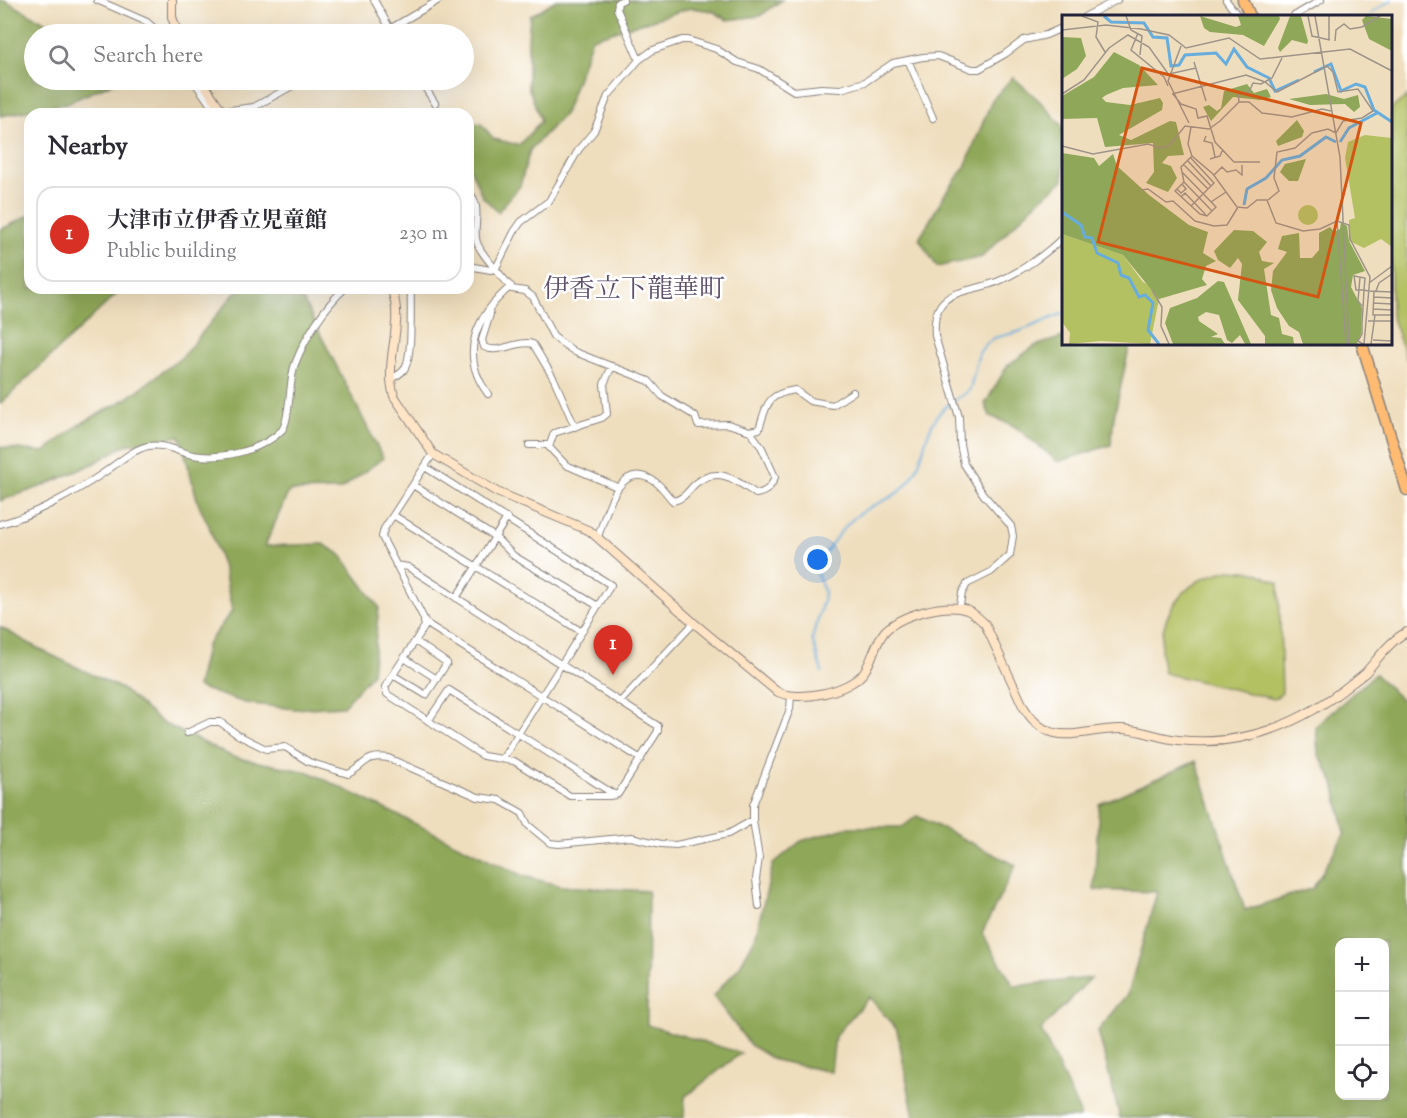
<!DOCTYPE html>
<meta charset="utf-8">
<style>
:root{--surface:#fff;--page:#f7f7f7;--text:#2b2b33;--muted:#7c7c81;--line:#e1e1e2;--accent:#d93025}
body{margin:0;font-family:"Sorts Mill Goudy","Noto Serif JP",serif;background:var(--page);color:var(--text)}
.controls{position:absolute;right:18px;bottom:18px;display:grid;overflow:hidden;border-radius:12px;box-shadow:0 6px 24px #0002}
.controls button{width:54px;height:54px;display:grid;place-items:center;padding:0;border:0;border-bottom:2px solid var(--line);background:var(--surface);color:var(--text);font:30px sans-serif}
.you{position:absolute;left:818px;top:560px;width:21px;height:21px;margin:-15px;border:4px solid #fff;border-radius:50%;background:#1a73e8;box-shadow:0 0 0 9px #1a73e833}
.badge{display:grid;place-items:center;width:39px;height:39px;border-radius:50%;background:var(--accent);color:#fff;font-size:20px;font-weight:700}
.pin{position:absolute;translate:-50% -50px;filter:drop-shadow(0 2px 3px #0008)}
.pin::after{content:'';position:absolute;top:32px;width:21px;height:18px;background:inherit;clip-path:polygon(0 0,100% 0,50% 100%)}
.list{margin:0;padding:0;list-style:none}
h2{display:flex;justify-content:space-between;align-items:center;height:78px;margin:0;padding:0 24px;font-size:26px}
h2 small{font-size:20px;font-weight:400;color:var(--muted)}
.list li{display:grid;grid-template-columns:39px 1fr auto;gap:18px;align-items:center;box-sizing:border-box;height:96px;margin:0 12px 12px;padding:0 12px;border:2px solid var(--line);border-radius:18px}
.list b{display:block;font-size:22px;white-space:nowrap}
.list p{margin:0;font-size:20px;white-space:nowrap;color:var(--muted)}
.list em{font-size:20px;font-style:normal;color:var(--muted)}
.icon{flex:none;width:33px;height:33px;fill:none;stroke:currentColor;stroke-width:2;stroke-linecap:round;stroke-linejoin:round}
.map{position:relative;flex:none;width:1407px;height:1118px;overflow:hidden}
.search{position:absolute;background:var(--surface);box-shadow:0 6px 24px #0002;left:24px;top:24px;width:450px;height:66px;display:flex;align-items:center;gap:15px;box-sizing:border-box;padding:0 21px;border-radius:33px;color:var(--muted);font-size:22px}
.panel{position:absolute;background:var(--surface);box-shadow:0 6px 24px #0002;left:24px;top:108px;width:450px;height:186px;border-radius:18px}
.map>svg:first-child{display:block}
.green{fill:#b4c163;stroke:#6b724f;stroke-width:1.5}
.forest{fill:#8fa759;stroke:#58644a;stroke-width:1.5;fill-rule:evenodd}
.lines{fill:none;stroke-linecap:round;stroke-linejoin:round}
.stream{stroke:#66addd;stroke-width:2}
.street-casing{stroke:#88807c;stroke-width:8}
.secondary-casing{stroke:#88807c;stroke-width:10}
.highway-casing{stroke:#88807c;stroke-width:13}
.street{stroke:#fff;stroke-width:6}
.secondary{stroke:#ffe4c6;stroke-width:8}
.highway{stroke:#febb71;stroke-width:10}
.labels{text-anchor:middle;stroke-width:5;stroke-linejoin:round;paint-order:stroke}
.quarter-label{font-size:26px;fill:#5c4e68;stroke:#fff}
.inset-river{fill:none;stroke:#66addd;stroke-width:3}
.inset-road{fill:none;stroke:#9d9389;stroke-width:1.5}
.view{fill:#d45411;fill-opacity:0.15;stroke:#d45411;stroke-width:3}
.inset-edge{fill:none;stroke:#22223b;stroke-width:3}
</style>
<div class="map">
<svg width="1407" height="1118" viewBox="0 0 1407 1118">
<rect width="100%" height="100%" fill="#fff"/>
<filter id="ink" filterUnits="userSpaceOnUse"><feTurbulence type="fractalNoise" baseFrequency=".0167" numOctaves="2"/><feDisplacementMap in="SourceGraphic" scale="12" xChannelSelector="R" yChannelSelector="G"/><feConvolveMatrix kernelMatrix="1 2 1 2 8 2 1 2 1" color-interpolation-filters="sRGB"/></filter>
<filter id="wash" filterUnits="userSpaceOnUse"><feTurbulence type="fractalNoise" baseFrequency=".008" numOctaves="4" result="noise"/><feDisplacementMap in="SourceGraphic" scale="24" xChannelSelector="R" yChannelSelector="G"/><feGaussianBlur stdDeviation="1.35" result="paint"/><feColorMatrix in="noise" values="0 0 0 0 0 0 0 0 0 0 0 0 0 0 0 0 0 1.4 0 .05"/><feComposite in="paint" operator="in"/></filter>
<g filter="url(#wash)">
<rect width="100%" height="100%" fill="#efdebd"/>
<path class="green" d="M1407,96V360L1391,315V109Z
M1229,570L1255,572L1279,583L1282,693L1274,699L1164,673C1155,635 1167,599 1202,579C1210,575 1220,573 1229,570Z"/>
<path class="forest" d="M0,0H4L67,34H34V80H120L67,103L0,116Z
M556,0H782L760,16L727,20L713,11L691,8L592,38L565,113L530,150L520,186L498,212L482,196L471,170L468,168V122L481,124L494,139L519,145L541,121L528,86V39L530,16Z
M1013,77L1043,104L1063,127V181L1038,201L982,257L937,267L919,239L945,194L965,167L992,100Z
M30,215V288H123L0,404V230Z
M239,288H297L383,458L340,490L289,491L265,546L323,544L340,554L379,607L372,674L343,706L294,709L245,703L197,687L207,644L232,611L224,571L209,526L198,503L180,436L125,445L93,464L43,486L0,501V447L44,452L80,424L126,399L182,357Z
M1063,337L1064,344H1130L1114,417L1111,445L1058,462L1014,426L990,416L985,404L1007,366L1035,346Z
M0,627L41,650L122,689L161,722L233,757L309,772L523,876L562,886L648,891L647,1025L741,1053L685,1097L684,1118H0Z
M1375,674L1403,701L1407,699V1118H1120L1098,1031L1128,994L1157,892L1094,890L1099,804L1196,761L1245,910L1313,888L1345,833L1334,783L1318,753L1316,726ZM1384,942V1096H1340V942Z
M917,816L1016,865L982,933L1014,986L1091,978L1041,1030L1080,1113L1079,1118H914L897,1030L869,997L835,1036L831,1072L774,1060L750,1045L713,996L739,967L755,938L773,864L801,841L849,827H902Z"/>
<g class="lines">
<path class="stream" d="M1370,16L1374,11L1392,0
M822,672L812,639L823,601L824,591L815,569C828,549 842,525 862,512C875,503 891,500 902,489C927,465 919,441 938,415C946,403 960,399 970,389L979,353L985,345L994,338L1018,332L1064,313"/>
</g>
</g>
<g filter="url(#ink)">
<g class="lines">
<defs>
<path id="street" d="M97,0L147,22L161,34
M374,0L393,34
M1226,0L1238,16
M1086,16L1117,0
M1294,16L1321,0
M381,34L439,0
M639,60L653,50L682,40H688L716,49L737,62L759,69L794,91L821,88L841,89L865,82L893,63L923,57L938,56L972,69H979L1005,54L1024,40L1046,35L1064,27
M908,60L933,118
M193,80L215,111
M420,80L435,103
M222,111L254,107L303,80
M468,192C482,203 474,223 476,238C477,252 503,276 512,289L525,291L533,297L553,336L559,341L575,352L649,381L662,396L695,416L698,425L728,424L750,431L759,429C767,404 767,394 795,390L810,401L833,405L853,392
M468,266L491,270L496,268L514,232L521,222L549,201L579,149L594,131L608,96L639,60L617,9L618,2L623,0
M489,311L490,314L482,340L484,347C500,355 517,339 533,344L554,379L575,427
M390,379C396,376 402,374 405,368C413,354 410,306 411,288
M488,394C458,354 476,316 511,286
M529,445H547L566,465L617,487
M549,447L554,433L602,418L607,414L604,384L612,366
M425,467L611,585L503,758
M413,485L495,537L514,556L598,606
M393,515L582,632
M0,524C32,516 74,493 102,474C117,464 131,450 148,446C165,443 177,452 193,455C220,460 262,451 282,430C290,421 289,380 295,364C306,336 324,308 345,288
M598,537C606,514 618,458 654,481C662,486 667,495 673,501C684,499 688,491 695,484C718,465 736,480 756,494C767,492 771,487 775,477L762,448L750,431
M396,565L408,567L658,726V731L618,794L610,796H570L514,761L483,756L387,694L385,687L425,626L424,619L382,537L384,529L433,454
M456,598L507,518
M960,605L962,593L967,584L991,572L1010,555L1013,536L1011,526L983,494L964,464L960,444L959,417L935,336C931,286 966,295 999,281C1020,272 1048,253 1064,236
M424,622L641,759
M404,658L437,679
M393,675L426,695L447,663L415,641
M620,702L694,623
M428,721L449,690L615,795
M187,733L210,722H220L238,735L266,749L285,747L309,762L348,774C365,766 365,754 388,758L478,797L499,800L522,813L528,825L550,843L559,844L631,837L661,844L676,845L728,834L753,820V805L790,709L791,696
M753,820L759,858L756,879L759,906"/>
<path id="secondary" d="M172,0V17L178,34
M201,80L224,114
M391,288C406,324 383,360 394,396L433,454L497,492L590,531L694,623L776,691C797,703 850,692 864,672C873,659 875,643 885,631C901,615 945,602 967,610C974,613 979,618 985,624L1023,706C1049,751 1080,729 1120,729C1140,729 1158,738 1178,740C1240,747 1294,727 1343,690C1350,684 1358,679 1365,673C1378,659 1389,641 1407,632"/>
<path id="highway" d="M1243,0L1250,16
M1362,344L1407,490"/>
</defs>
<use href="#street" class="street-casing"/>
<use href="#secondary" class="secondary-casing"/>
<use href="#highway" class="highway-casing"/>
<use href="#street" class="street"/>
<use href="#secondary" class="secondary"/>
<use href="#highway" class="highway"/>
</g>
</g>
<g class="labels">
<g class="quarter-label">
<text x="634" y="297">伊香立下龍華町</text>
</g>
</g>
<g transform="translate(1062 15)">
<rect width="330" height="330" fill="#efdebd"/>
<path d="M303,120L330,123V232L319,224L302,233L287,226V205L293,203L283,143L286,127ZM236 200a10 10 0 1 1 20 0a10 10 0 1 1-20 0ZM0,219L61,240L81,267L91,272L97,284L88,329L39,326L7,329L8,318L0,307Z" fill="#b4c163"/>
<path d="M138,1L174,12L179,10L176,1H217L218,4L202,31L181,20L148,17L142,13ZM228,1H239L246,26L245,29L230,25L218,37L216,33ZM304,1L330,4V36L307,24L300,5ZM0,22L19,23L24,41L15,54L0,64ZM52,37L77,50L96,70L61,73L44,80L40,83L44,87L68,90L98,83L101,88L100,95L57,120L69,125L108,106L114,107L122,140L106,141L100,148L109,151L115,163L106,177L84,168L92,157L91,128L43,132L35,103L0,104V81L32,62ZM185,69L192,78L205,74L209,82L198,85L171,82L149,106L141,92L147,90L155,96L159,93L162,76ZM264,79L282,84L296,80L298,92L292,97L283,89L248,90L227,84ZM235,105L242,116L240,122L216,131L214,126ZM0,138L32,143L37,151L51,139L55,151L87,180L127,210L146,217L141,238L154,246L144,251L140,264L145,270L97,284L61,240L0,219ZM244,144L236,166H227L218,157L223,149ZM279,207L285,211L287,226L303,256L291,260L289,272L300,293L299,319L295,329H241L237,317L227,311L215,293L209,275L211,256L225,237L216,234L220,221L237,218L238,243H250L257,235V218L268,212L272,217L278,214ZM172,215L191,216L205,227L197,237L200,246L212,248L202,254L209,300L217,303L220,319L231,322L232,329H203V321L176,285L180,249L176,243L168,253L156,245L152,236ZM156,266L162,267L189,329H183L178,320L170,328L165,325L157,300L144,297L136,302L137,306L156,319L149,322L159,323L163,329H111L103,308L108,293L135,283Z" fill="#8fa759"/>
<path class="inset-river" d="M42,1L49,7L82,8L91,22L105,23L109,51L117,50L123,40L154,38L164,49L172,34L185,52L207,63L213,76L237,65M252,57L269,49L279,76L294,69L303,72L312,95L330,107M278,127L287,113L315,98M182,190L185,174L204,163L220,145L238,141L264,122L274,127M0,197L19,210L23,222L30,223L35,238L56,248L59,260L67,263L77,282L83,280L91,288L86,315L97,329"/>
<path class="inset-road" d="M20,1L36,7L34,22L43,37M64,1L69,15L80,21L78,40M246,1L250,21L268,25M253,1L278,142L287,329M0,15L44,10L79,14L107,20L124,33L167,23L198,44L288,34L330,56M76,18L69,35L102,62L106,71M267,25V1M273,26L274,15L282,9L288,14L300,12L318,1M119,31L106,66L127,108M132,47L144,86M107,59L134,53M0,79L22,65L47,33L66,20L87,32L107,60M110,79L184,60L203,67L215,77L265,51L271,57L276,77L296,74L311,96L300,103L281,106L274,118L266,114L250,118L233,133L215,137L212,163L217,176L206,185M111,79L119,89L134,94L136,103L145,101L153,127L172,147H198M177,87H187L200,98L230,102L260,94L269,96M129,112L126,129L130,141L151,159L175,192L185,193L195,185H205L214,208L241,216L258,214L275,206L287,210L288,224L308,262L302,329M144,121L142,126L150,128L153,142M0,131L31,139L86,129L98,133L107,131L123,111L147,114L158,106L177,87L176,78L187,77L191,68L199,69L210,63L220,43M128,142L152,168L129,191M148,144L158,141L161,134M125,145L149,171M121,149L146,174M120,157L154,192L145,201L138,199L113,176L122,167L119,152L130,141M152,160L160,152L165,157L174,155L180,160V150M122,167L150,196M115,174L119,178L124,174L120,169M80,175L86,174L104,187L111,186L133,206L152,211L165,210L176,192M119,182L123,178L144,200M149,187L164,177M275,206L284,329M298,262L296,286L300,291M307,268L330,251M90,275L100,292L99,311L107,329M312,276L311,300H330M314,276L317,268L330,259M312,282L330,283M311,288L330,289M311,294L330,295M306,306H330M311,325L330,326M301,329L296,326L300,319V308L301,293L302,275L303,263L292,261L294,275H302L306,276L330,277M309,329L313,300"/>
<path class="view" d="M80,53L299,108L256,282L36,227Z"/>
<rect width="330" height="330" class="inset-edge"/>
</g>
</svg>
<div class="controls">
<button>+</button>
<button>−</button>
<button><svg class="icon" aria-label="locate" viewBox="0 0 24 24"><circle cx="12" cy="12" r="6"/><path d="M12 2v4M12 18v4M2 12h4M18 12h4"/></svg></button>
</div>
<div class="you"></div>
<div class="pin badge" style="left:613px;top:675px">1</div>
<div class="search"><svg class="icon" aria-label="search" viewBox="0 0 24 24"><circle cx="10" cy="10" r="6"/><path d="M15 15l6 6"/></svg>Search here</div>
<section class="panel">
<h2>Nearby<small></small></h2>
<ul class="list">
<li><span class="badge">1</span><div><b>大津市立伊香立児童館</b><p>Public building</p></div><em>230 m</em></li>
</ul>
</section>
</div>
